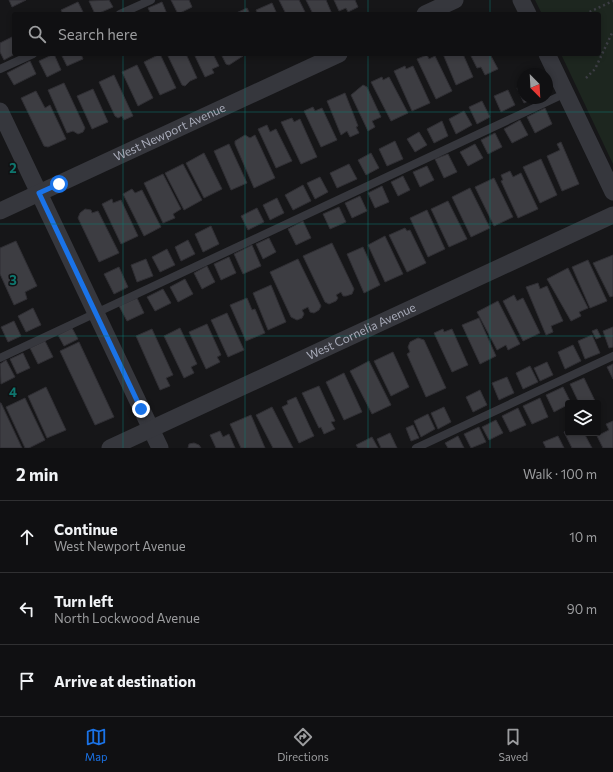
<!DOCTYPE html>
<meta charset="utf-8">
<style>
:root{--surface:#101012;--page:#19191b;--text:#f1f3f6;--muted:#9c9d9f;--line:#303032;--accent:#1a73e8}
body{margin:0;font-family:Commissioner,sans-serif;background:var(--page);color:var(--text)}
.controls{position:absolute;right:12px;bottom:12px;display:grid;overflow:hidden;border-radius:4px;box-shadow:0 2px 6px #0003}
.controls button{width:36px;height:36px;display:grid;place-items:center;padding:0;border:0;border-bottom:1px solid var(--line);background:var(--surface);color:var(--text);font:20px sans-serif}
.compass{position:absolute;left:517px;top:68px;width:36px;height:36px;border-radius:50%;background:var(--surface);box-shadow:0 2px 6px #0003;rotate:156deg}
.stop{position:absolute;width:12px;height:12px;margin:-9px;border:3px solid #1a73e8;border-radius:50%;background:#fff}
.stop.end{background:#1a73e8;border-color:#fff;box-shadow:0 1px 4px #0008}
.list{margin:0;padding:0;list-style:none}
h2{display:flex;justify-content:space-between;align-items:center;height:52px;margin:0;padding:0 16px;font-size:17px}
h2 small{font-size:13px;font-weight:400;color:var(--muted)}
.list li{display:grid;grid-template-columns:26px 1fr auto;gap:12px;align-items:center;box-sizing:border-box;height:72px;padding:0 16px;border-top:1px solid var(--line)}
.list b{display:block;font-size:15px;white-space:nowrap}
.list p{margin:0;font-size:13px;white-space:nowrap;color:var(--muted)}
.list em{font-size:13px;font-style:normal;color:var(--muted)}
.icon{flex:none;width:22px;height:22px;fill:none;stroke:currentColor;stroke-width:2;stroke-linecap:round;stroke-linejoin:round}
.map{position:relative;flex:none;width:613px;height:448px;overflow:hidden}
.search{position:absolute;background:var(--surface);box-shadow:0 2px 6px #0003;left:12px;right:12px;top:12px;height:44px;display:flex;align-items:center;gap:10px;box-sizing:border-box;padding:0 14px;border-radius:4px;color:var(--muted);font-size:15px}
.sheet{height:268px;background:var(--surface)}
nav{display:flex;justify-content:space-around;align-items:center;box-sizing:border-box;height:56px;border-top:1px solid var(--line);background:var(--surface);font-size:11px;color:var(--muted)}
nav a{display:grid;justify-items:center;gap:2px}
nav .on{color:var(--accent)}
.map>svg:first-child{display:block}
.green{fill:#1d261f}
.building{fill:#3d3d42;stroke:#302f34}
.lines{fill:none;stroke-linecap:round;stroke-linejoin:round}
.path{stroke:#3c3d44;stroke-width:2.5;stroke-dasharray:2 3;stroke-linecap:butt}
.service{stroke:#36373d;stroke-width:8}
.minor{stroke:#36373d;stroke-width:17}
.route{stroke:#1a73e8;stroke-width:5}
.grid{fill:none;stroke:#0f766e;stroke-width:1;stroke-opacity:0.55}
.labels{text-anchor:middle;stroke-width:3;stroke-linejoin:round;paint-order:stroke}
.street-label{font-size:12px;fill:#a7aab8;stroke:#111113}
.grid-label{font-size:13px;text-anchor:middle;font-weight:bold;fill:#0f766e;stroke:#111113;stroke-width:3;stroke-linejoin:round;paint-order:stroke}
</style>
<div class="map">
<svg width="613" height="448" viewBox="0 0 613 448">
<rect width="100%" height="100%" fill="#161618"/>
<path class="green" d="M535,0H613V164L561,54H599V14H542Z"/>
<path class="building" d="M9,0H26L12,7Z
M109,0L113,7L97,14H95L89,1Z
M171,0H189L192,7L178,14Z
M279,0H299L306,14H286Z
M306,0H326L332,14H313Z
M334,0H355L358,7L348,12L346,8L339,11Z
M78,2L84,14H63L61,10Z
M162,2L167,14H151L148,8Z
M272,3L277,14H258L256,10Z
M247,8L250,14H234Z
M12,37L15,54L4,60L0,52V43Z
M54,54L61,70L47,77L39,61Z
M61,54H81L83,59L67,66Z
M160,54L176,88L160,95L144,62Z
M167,54H186L197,78L190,81L185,86L182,85Z
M194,54H213L219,66L212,69L214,73L205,77Z
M221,54H241L243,56L229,65L226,64Z
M443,54H463L473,77L456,85Z
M470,54H490L498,69L485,75L481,67L477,68Z
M427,55L429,59L435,56L452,91L436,99L417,59Z
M30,61L36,74L14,85L7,73Z
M137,65L153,98L138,106L122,72Z
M405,66L406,69L413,66L430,103L412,111L394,71Z
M114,75L133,116L124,120L122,116L118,118L115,116L99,82Z
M382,77L383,80L389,77L408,113L391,121L371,82Z
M64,83L85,128L83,132L78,134L73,131L67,133L48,90Z
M363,85L367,87L381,117L372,121L375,127L368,131L351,95Z
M523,85V98H535L524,103L517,88Z
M93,89L108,122L92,129L77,96Z
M508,90L515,105L501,112L494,96Z
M36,91L45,108L50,105L66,139L48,147L44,146L21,98Z
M345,93L358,126L356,127L359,133L350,137L347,131L341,135L327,101Z
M482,101L490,117L477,124L469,107Z
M313,107L315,111L322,108L337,140L321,147L304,111Z
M545,108L552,124L535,133L527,117Z
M464,111L472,125L456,134L449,119Z
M292,118L294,122L300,119L317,157L301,164L281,122Z
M520,120L528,135L512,143L504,129Z
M442,121L448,136L434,143L427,129Z
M267,125L270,132L276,129L292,161L276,168L258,129Z
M419,132L427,145L415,152L407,139Z
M495,133L502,147L488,154L481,140Z
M245,135L250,138L255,135L275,178L254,188L235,144V141Z
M395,141L403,159L387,166L379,149Z
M561,142L579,184L562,191L547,156L560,150L557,144Z
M229,144L247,183L231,190L214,151Z
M475,144L483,158L468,166L460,152Z
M204,153L222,189L204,198L186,163Z
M371,153L379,168L366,175L358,160Z
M448,154L457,172L444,178L435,159Z
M541,159L557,195L540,203L523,167Z
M183,164L202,200L184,210L165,173Z
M349,164L357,179L337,188L330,173Z
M427,166L434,180L420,187L413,172Z
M510,171L513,177L521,173L538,209L518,218L501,181L503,180L501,175Z
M163,174L181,209L173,214L175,218L163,223L144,183Z
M403,176L410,190L398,196L391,182Z
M320,177L328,192L315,199L307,183Z
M494,178L513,217L494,226L475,187Z
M303,185L311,201L293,210L285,195Z
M382,186L389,202L375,208L368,193Z
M470,188L490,228L471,237L452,197Z
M132,189L135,193L142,190L161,227L144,236L123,194Z
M360,196L367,211L352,218L345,203Z
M277,198L284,213L270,220L263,205Z
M112,199L113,203L121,200L138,236L121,244L102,204Z
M448,201L467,239L449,247L431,209Z
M339,207L346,222L330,229L323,214Z
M257,208L264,222L248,230L241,216Z
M85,209L91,210L92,213L98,211L119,253L99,262L78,218L80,213Z
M427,210L445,249L428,257L410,218Z
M303,221L311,238L296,245L288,229Z
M211,226L219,244L203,252L195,234Z
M405,228L407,231L410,230L426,263L407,272L389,235Z
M385,236L403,274L385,282L368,245Z
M269,238L276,252L263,259L256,244Z
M188,240L195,254L181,261L175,247Z
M16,241L37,286L25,292L27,299L14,305L0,274V248Z
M332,243L354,289L352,294L346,296H343L341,292L336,295L338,298L336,301L329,304L325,302L303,256Z
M252,245L261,266L243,274L234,254Z
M363,247L380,285L364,293L347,254Z
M167,249L175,265L160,272L152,257Z
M613,255V296L610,297L593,263Z
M229,257L236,273L221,280L214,264Z
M146,259L153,276L137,282L131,265Z
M298,259L321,306L319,310L314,313L310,312L308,307L302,310L304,314L302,318L297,320L291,317L270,272Z
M588,260L607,301L590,308L572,267Z
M207,266L215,282L202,289L194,273Z
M119,267L128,287L114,294L104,274Z
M568,268L588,308L579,312L581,316L571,321L547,279Z
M185,279L193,294L178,302L170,287Z
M538,283L540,289L547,286L563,321L551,326L553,332L546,335L526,287Z
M271,285L286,322L268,330L253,293Z
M163,289L171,303L155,311L147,297Z
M514,295L517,301L523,298L540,333L523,341L503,301Z
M137,298L144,313L127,321L119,306Z
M247,298L252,310L255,309L265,333L246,341L230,305Z
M498,301L520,344L508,350L506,345L497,350L477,312Z
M33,308L41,325L26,332L18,316Z
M227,313L244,350L228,357L211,320Z
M479,318L496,356L480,364L462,325Z
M14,321L21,336L8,342L1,327Z
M207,324L221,355L217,357L220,362L206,369L189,332Z
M613,327V347L609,348L603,331Z
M72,328L78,339L64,346L58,335Z
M180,328L197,364L191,367L194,373L184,378L164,336Z
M152,329L173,375L166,378L170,386L160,390L136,336Z
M443,329L444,332L452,329L468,365L452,372L434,333Z
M597,329L601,337L596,339L592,331Z
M592,335L600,353L585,359L578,341Z
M418,338L424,340L446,388L426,397L407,354L410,352L408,347L410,342Z
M45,341L53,357L38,364L30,348Z
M79,342L114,417L95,425L60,351Z
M573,345L581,361L565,369L558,352Z
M393,352L409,387L391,396L374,361Z
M23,353L30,368L17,374L10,359Z
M6,360L15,377L1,384L0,364Z
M369,361L391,405L372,414L350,371Z
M547,362L553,375L540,381L534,368Z
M613,364V379L607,367Z
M530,366L538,382L523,389L516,373Z
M344,373L362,412L344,420L326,382Z
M507,377L514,393L499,400L492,383Z
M584,378L596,403H579L570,384Z
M319,386L335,421L331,422L335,429L324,434L321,427L319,428L302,393Z
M46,387L66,430L47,438L28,396Z
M563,387L571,403L554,412L546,395Z
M480,390L487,405L473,412L466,397Z
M296,397L314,436L299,443L282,407L288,404L287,401Z
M25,398L45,440L29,448H25L6,407Z
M540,398L548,417L532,424L523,406Z
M0,403H1L22,448H0Z
M272,407L293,448H273L256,415Z
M444,407L451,422L438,429L431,413Z
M518,408L526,425L510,432L502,416Z
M428,414L435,429L421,437L414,421Z
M251,415L265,448H241L230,424Z
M496,420L503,433L489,440L482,427Z
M613,421V448H603L597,436L609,430L606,424Z
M413,425L419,438L411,441L406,428Z
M479,427L486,442L471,448L464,434Z
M568,430V433H584L592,448H572L564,432Z
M220,431L223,437L229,434L235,448H216L210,435Z
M390,433L397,448H381L377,439Z
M458,436L464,448H448L445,443Z
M558,436L564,448H546L543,442Z
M372,437L378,448H358L356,445Z
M194,443L199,445L201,448H188L189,444Z"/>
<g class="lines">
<path class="path" d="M585,14L613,1
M586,78L595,69L613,31"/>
<path class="service" d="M120,14L151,0
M0,69L33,54
M0,358L566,93
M416,448L613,356"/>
<g class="minor">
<path d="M521,0L528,14"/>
<path d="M425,14L455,0"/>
<path d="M547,54L613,192"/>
<path d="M0,111L160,448"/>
<path id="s1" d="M0,211L339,54"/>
<path id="s2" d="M110,448L613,215"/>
</g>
</g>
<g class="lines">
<path class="route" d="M59,184L39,193L141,409"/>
</g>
<path class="grid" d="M123,0V14M245,0V14M368,0V14M490,0V14M123,54V448M245,54V448M368,54V448M490,54V448M0,112H613M0,224H613M0,336H613"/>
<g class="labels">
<g class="street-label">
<text dy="4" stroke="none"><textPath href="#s1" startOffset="187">West Newport Avenue</textPath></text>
<text dy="4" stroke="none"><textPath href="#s2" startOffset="277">West Cornelia Avenue</textPath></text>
</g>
</g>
<g class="grid-label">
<text x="13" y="173">2</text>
<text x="13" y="285">3</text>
<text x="13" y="397">4</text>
</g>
</svg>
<div class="controls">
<button><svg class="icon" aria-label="layers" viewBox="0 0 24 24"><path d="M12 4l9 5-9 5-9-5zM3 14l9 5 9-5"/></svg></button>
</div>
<svg class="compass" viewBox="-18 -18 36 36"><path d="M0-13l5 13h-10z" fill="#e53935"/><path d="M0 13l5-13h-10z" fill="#9c9d9f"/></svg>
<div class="stop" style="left:59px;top:184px"></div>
<div class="stop end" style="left:141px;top:409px"></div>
<div class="search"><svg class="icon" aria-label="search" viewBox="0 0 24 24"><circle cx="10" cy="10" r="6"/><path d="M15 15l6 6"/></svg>Search here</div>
</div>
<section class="sheet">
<h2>2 min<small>Walk · 100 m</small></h2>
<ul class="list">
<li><svg class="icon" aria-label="ahead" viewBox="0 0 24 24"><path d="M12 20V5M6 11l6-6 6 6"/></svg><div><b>Continue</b><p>West Newport Avenue</p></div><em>10 m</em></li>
<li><svg class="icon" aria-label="left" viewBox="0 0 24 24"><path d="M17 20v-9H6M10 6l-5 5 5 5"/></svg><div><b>Turn left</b><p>North Lockwood Avenue</p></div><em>90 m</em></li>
<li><svg class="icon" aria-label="arrive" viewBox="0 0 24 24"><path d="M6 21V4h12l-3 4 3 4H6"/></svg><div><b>Arrive at destination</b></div></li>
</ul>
</section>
<nav>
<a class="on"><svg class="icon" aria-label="map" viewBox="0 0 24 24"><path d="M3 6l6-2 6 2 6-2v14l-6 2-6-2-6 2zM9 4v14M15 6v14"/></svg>Map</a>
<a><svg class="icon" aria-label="directions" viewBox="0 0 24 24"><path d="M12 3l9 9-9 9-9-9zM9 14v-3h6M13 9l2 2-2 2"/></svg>Directions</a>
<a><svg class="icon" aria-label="saved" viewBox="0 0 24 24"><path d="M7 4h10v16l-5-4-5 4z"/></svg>Saved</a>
</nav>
